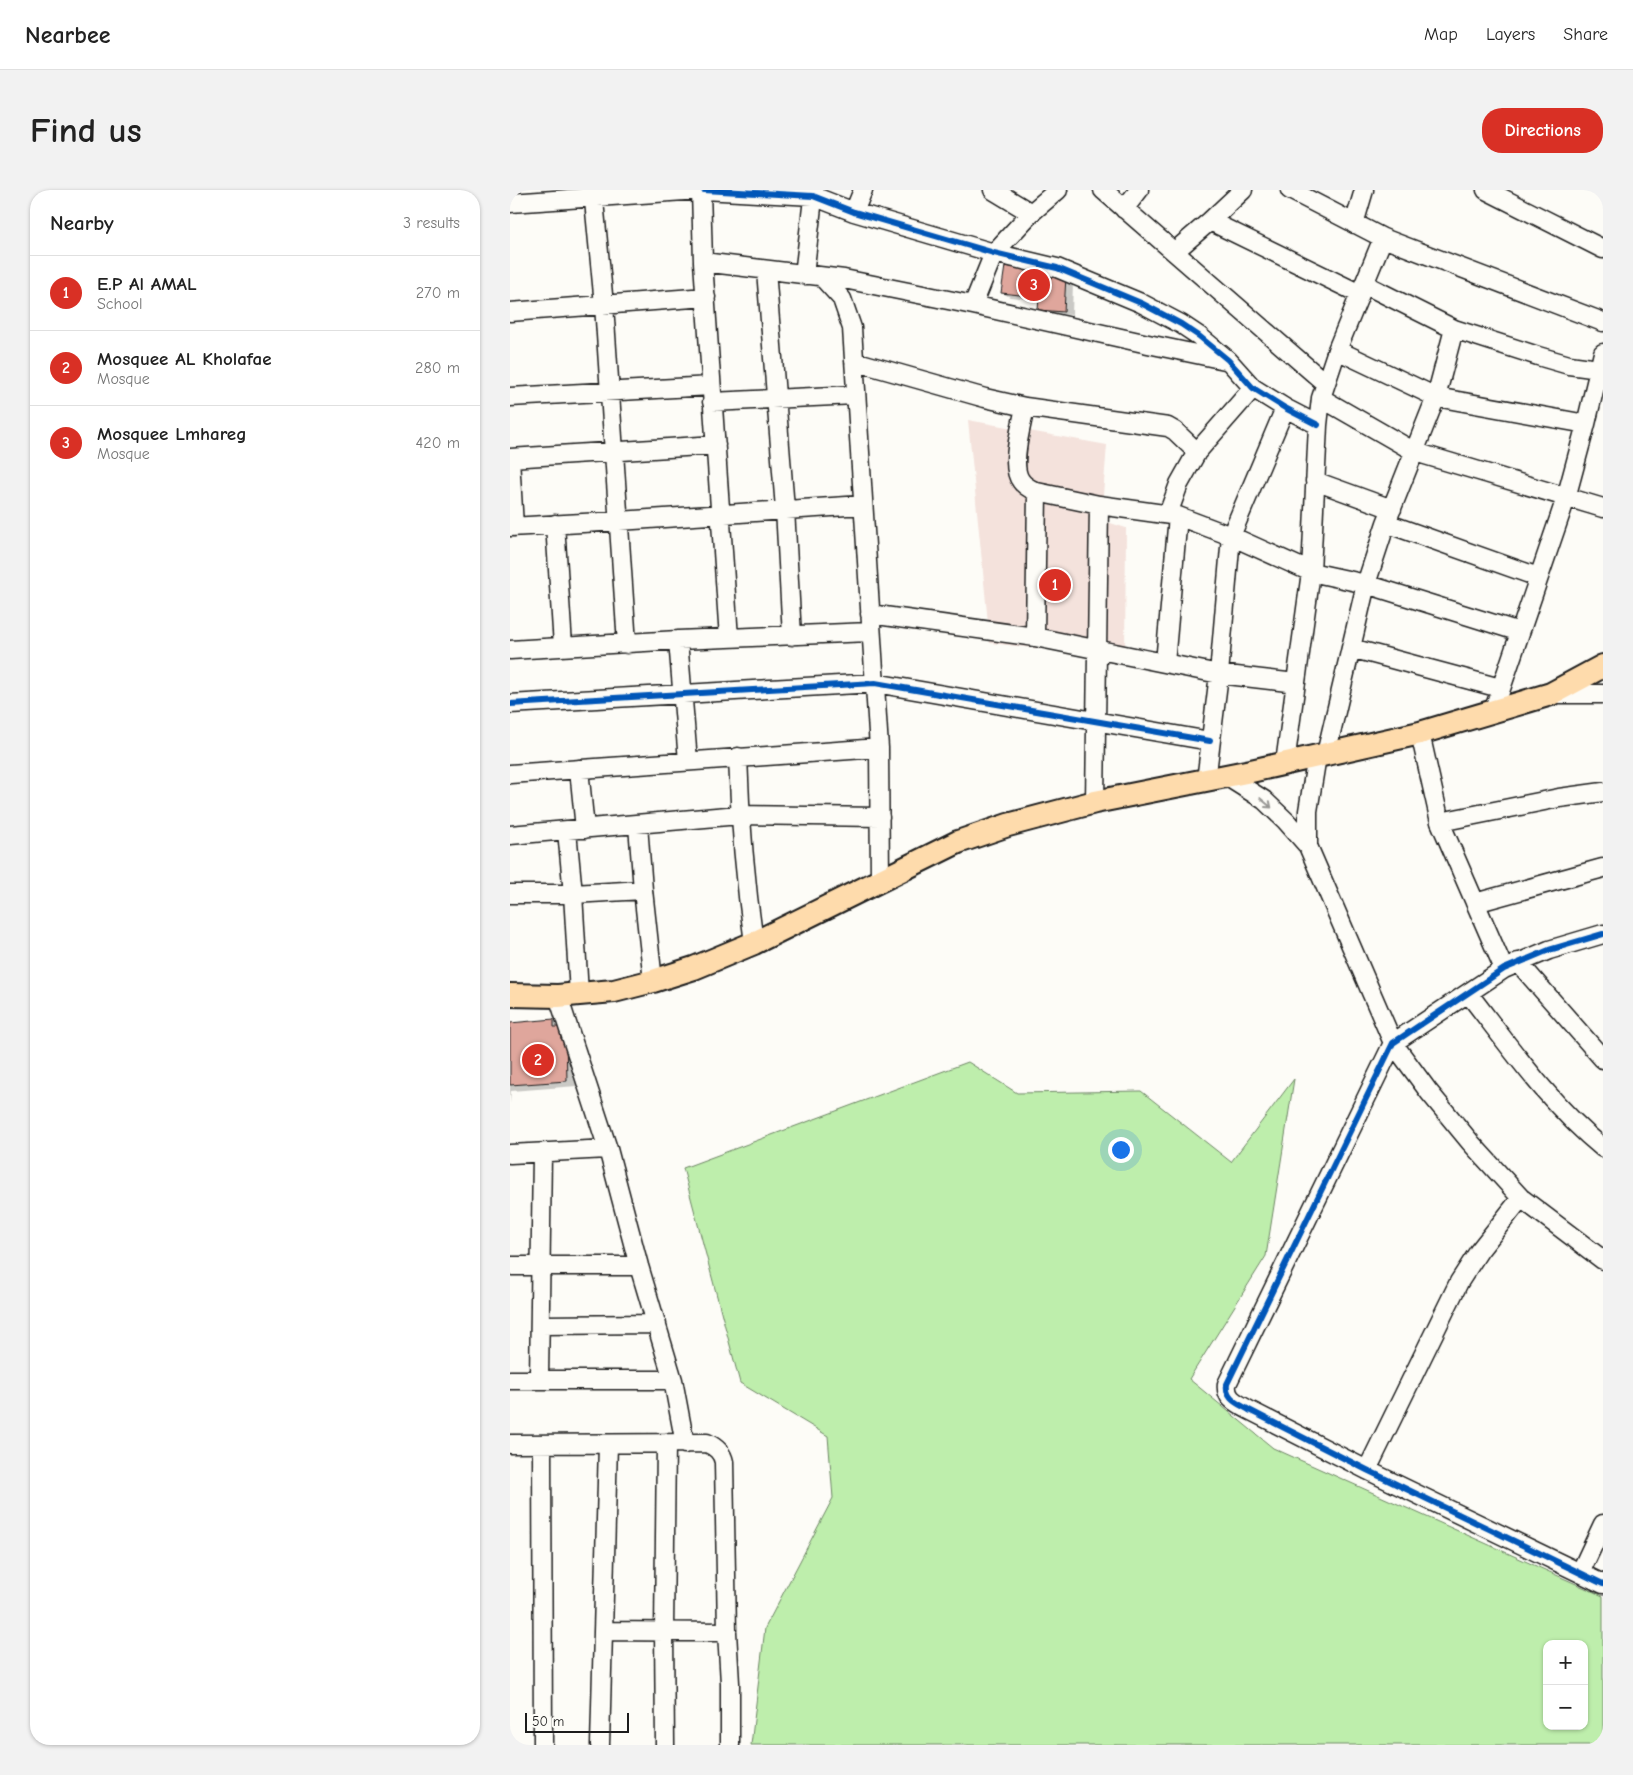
<!DOCTYPE html>
<meta charset="utf-8">
<style>
:root{--surface:#fff;--page:#f2f2f2;--text:#222;--muted:#767676;--line:#e0e0e0;--accent:#d93025}
body{margin:0;font-family:"Comic Neue",sans-serif;background:var(--page);color:var(--text)}
.controls{position:absolute;right:15px;bottom:15px;display:grid;overflow:hidden;border-radius:10px;box-shadow:0 1px 4px #0004}
.controls button{width:45px;height:45px;display:grid;place-items:center;padding:0;border:0;border-bottom:1px solid var(--line);background:var(--surface);color:var(--text);font:25px sans-serif}
.scale{position:absolute;left:15px;bottom:12px;width:104px;box-sizing:border-box;padding-left:5px;border:2px solid #1c1c1c;border-top:0;font-size:14px;line-height:18px;white-space:nowrap;color:#1c1c1c;-webkit-text-stroke:4px #fdfcf7;paint-order:stroke}
.you{position:absolute;left:610px;top:959px;width:18px;height:18px;margin:-12px;border:4px solid #fff;border-radius:50%;background:#1a73e8;box-shadow:0 0 0 8px #1a73e833}
.badge{display:grid;place-items:center;width:32px;height:32px;border-radius:50%;background:var(--accent);color:#fff;font-size:16px;font-weight:700}
.pin{position:absolute;translate:-50% -50%;border:2px solid #fff;box-shadow:0 1px 5px #0006}
.list{margin:0;padding:0;list-style:none}
h2{display:flex;justify-content:space-between;align-items:center;height:65px;margin:0;padding:0 20px;font-size:21px}
h2 small{font-size:16px;font-weight:400;color:var(--muted)}
.list li{display:grid;grid-template-columns:32px 1fr auto;gap:15px;align-items:center;box-sizing:border-box;height:75px;padding:0 20px;border-top:1px solid var(--line)}
.list b{display:block;font-size:19px;white-space:nowrap}
.list p{margin:0;font-size:16px;white-space:nowrap;color:var(--muted)}
.list em{font-size:16px;font-style:normal;color:var(--muted)}
.map{position:relative;flex:none;width:1093px;height:1555px;overflow:hidden;border-radius:20px}
header{display:flex;align-items:center;gap:30px;box-sizing:border-box;height:70px;padding:0 25px;background:var(--surface);border-bottom:1px solid var(--line)}
header strong{font-size:24px}
nav{display:flex;gap:28px;margin-inline-start:auto;font-size:18px}
.intro{display:flex;align-items:center;justify-content:space-between;box-sizing:border-box;height:120px;padding:0 30px}
h1{margin:0;font-size:35px}
.button{padding:12px 22px;border-radius:20px;background:var(--accent);color:#fff;font-size:18px;font-weight:700}
main{display:flex;gap:30px;padding:0 30px}
aside{flex:1;background:var(--surface);border-radius:20px;box-shadow:0 1px 4px #0004}
.map>svg:first-child{display:block}
.built{fill:#f4e2dc}
.green{fill:#beeeac;stroke:#6d8564;fill-rule:evenodd}
.shadow{fill:#0003}
.building{fill:#dfa69c;stroke:#1c1c1c}
.lines{fill:none;stroke-linecap:round;stroke-linejoin:round}
.minor-casing{stroke:#1c1c1c;stroke-width:21}
.major-casing{stroke:#1c1c1c;stroke-width:26}
.minor{stroke:#fdfcf7;stroke-width:18}
.major{stroke:#fedbac;stroke-width:22}
.cycleway-casing{stroke:#fdfcf7;stroke-width:9}
.cycleway{stroke:#0057b8;stroke-width:6}
.oneway{stroke:#989794}
</style>
<header>
<strong>Nearbee</strong>
<nav><a>Map</a><a>Layers</a><a>Share</a></nav>
</header>
<div class="intro"><h1>Find us</h1><a class="button">Directions</a></div>
<main>
<aside>
<h2>Nearby<small>3 results</small></h2>
<ul class="list">
<li><span class="badge">1</span><div><b>E.P Al AMAL</b><p>School</p></div><em>270 m</em></li>
<li><span class="badge">2</span><div><b>Mosquee AL Kholafae</b><p>Mosque</p></div><em>280 m</em></li>
<li><span class="badge">3</span><div><b>Mosquee Lmhareg</b><p>Mosque</p></div><em>420 m</em></li>
</ul>
</aside>
<div class="map">
<svg width="1093" height="1555" viewBox="0 0 1093 1555">
<rect width="100%" height="100%" fill="#fdfcf7"/>
<filter id="ink" filterUnits="userSpaceOnUse"><feTurbulence type="fractalNoise" baseFrequency=".02" numOctaves="2"/><feDisplacementMap in="SourceGraphic" scale="10" xChannelSelector="R" yChannelSelector="G"/><feConvolveMatrix kernelMatrix="1 2 1 2 8 2 1 2 1" color-interpolation-filters="sRGB"/></filter>
<g filter="url(#ink)">
<path class="built" d="M458,230L597,255L591,330L616,338L615,469L480,453Z"/>
<path class="green" d="M458,872L507,903L631,901L721,972L784,889L756,1066L679,1189L763,1258L1093,1406V1555H241L255,1438L323,1308L318,1246L230,1193L173,978ZM1037,1454H1074V1536H1037Z"/>
<path class="shadow" d="M496,77L563,92L562,125L537,123L530,119V110L500,107L492,103Z
M43,830L53,836L66,856L67,896L1,901L0,914V834Z"/>
<path class="building" d="M495,76L556,86L554,122L528,120L529,107L491,103Z
M44,829V837H50L51,849H56L57,891L0,895V833Z"/>
<g class="lines">
<defs>
<path id="minor" d="M83,0L94,115L117,454
M191,0L193,72L219,448
M194,0L303,6L344,22L484,63L547,78L631,113L671,134L689,146L718,170L743,198L775,218L808,235
M483,0L521,23
M593,0L815,193
M780,0L873,48L1093,132
M976,0L1093,59
M0,13L189,0
M614,19L629,0
M344,22L353,0
M700,31L850,104
M844,34L854,0
M664,62L700,31L733,0
M193,72L334,89L463,115L638,154L715,170
M256,80L275,319L282,446
M294,85L304,0
M312,87L332,109L342,138L369,558L370,691
M854,94L944,139L1028,166L1059,175L1089,179
M463,115L484,63L521,23L548,0
M0,122L196,107
M827,160L926,207L1076,234
M344,171L475,208L515,217L658,237L665,241L687,262
M0,207L201,196
M811,208L905,262L1093,318
M202,212L345,205
M515,217C512,235 499,276 511,291C515,297 521,299 527,302L589,315L668,326L721,346L801,382L856,394L1010,442
M0,268L206,255
M0,268L4,337
M805,291L882,319
M658,324L669,294L687,262L743,198
M876,333L1028,387
M45,334L53,456
M0,337L109,331L352,315
M360,424L525,447L709,484L786,493
M525,447L527,302
M168,450L178,571
M841,458L990,498
M0,460L168,450L360,442
M655,473L668,326
M1041,504H1093
M0,514L365,493L700,551
M983,522L1056,308L1076,234L1093,163
M910,543L930,632L994,779
M816,564L856,394L876,333L926,207L944,139
M228,567C230,631 235,691 244,753
M775,573L801,382L808,235L811,208L827,160L873,48
M69,579L75,639
M0,584L369,558
M716,586L754,610L776,631L798,656L883,853L919,902L961,953L1011,1008L1093,1070
M696,591L709,484L721,346L775,218
M585,612L589,315
M930,632L1049,608L1093,602
M128,635L133,700L143,791
M57,641L63,704L69,804
M0,645L229,625L370,627
M798,656V621L807,566
M0,704H63L133,700
M965,713L1093,678
M1093,744L1039,760L994,779L883,853L717,1194C715,1209 727,1213 739,1220L857,1280L1093,1394
M1008,772L1093,869
M958,803C1000,857 1040,915 1093,958
M48,806L98,959L129,1076L163,1190L175,1254
M0,964L98,959
M0,1076H129
M30,1135L147,1134
M0,1190H163
M29,1190L32,963
M0,1254L197,1253C206,1257 212,1262 214,1272L217,1442L220,1493V1555
M32,1254L33,1555
M857,1280L949,1092L969,1061L1011,1008
M1070,1383L1093,1334
M94,1441L217,1442
M90,1555L98,1254
M155,1555L154,1441L156,1253"/>
<path id="major" d="M0,805L48,806L69,804L104,801L143,791L184,778L244,753L448,652L498,635L585,612L741,581L910,543L1041,504L1093,476"/>
</defs>
<use href="#minor" class="minor-casing"/>
<use href="#major" class="major-casing"/>
<use href="#minor" class="minor"/>
<use href="#major" class="major"/>
<defs>
<path id="cycleway" d="M194,0L303,6L344,22L484,63L547,78L631,113L671,134L689,146L718,170L743,198L775,218L808,235
M0,514L365,493L700,551
M1093,744L1039,760L994,779L883,853L717,1194C715,1209 727,1213 739,1220L857,1280L1093,1394"/>
</defs>
<use href="#cycleway" class="cycleway-casing"/>
<use href="#cycleway" class="cycleway"/>
</g>
<defs><path id="oneway-shaft" d="M-6 0H5M1.5-3L5.5 0L1.5 3" fill="none" stroke-width="1.6" stroke-linecap="round" stroke-linejoin="round" transform="scale(1.25)"/></defs>
<use class="oneway" href="#oneway-shaft" transform="translate(756 613) rotate(40)"/>
</g>
</svg>
<div class="controls">
<button>+</button>
<button>−</button>
</div>
<div class="scale">50 m</div>
<div class="you"></div>
<div class="pin badge" style="left:545px;top:395px">1</div>
<div class="pin badge" style="left:28px;top:870px">2</div>
<div class="pin badge" style="left:524px;top:95px">3</div>
</div>
</main>
